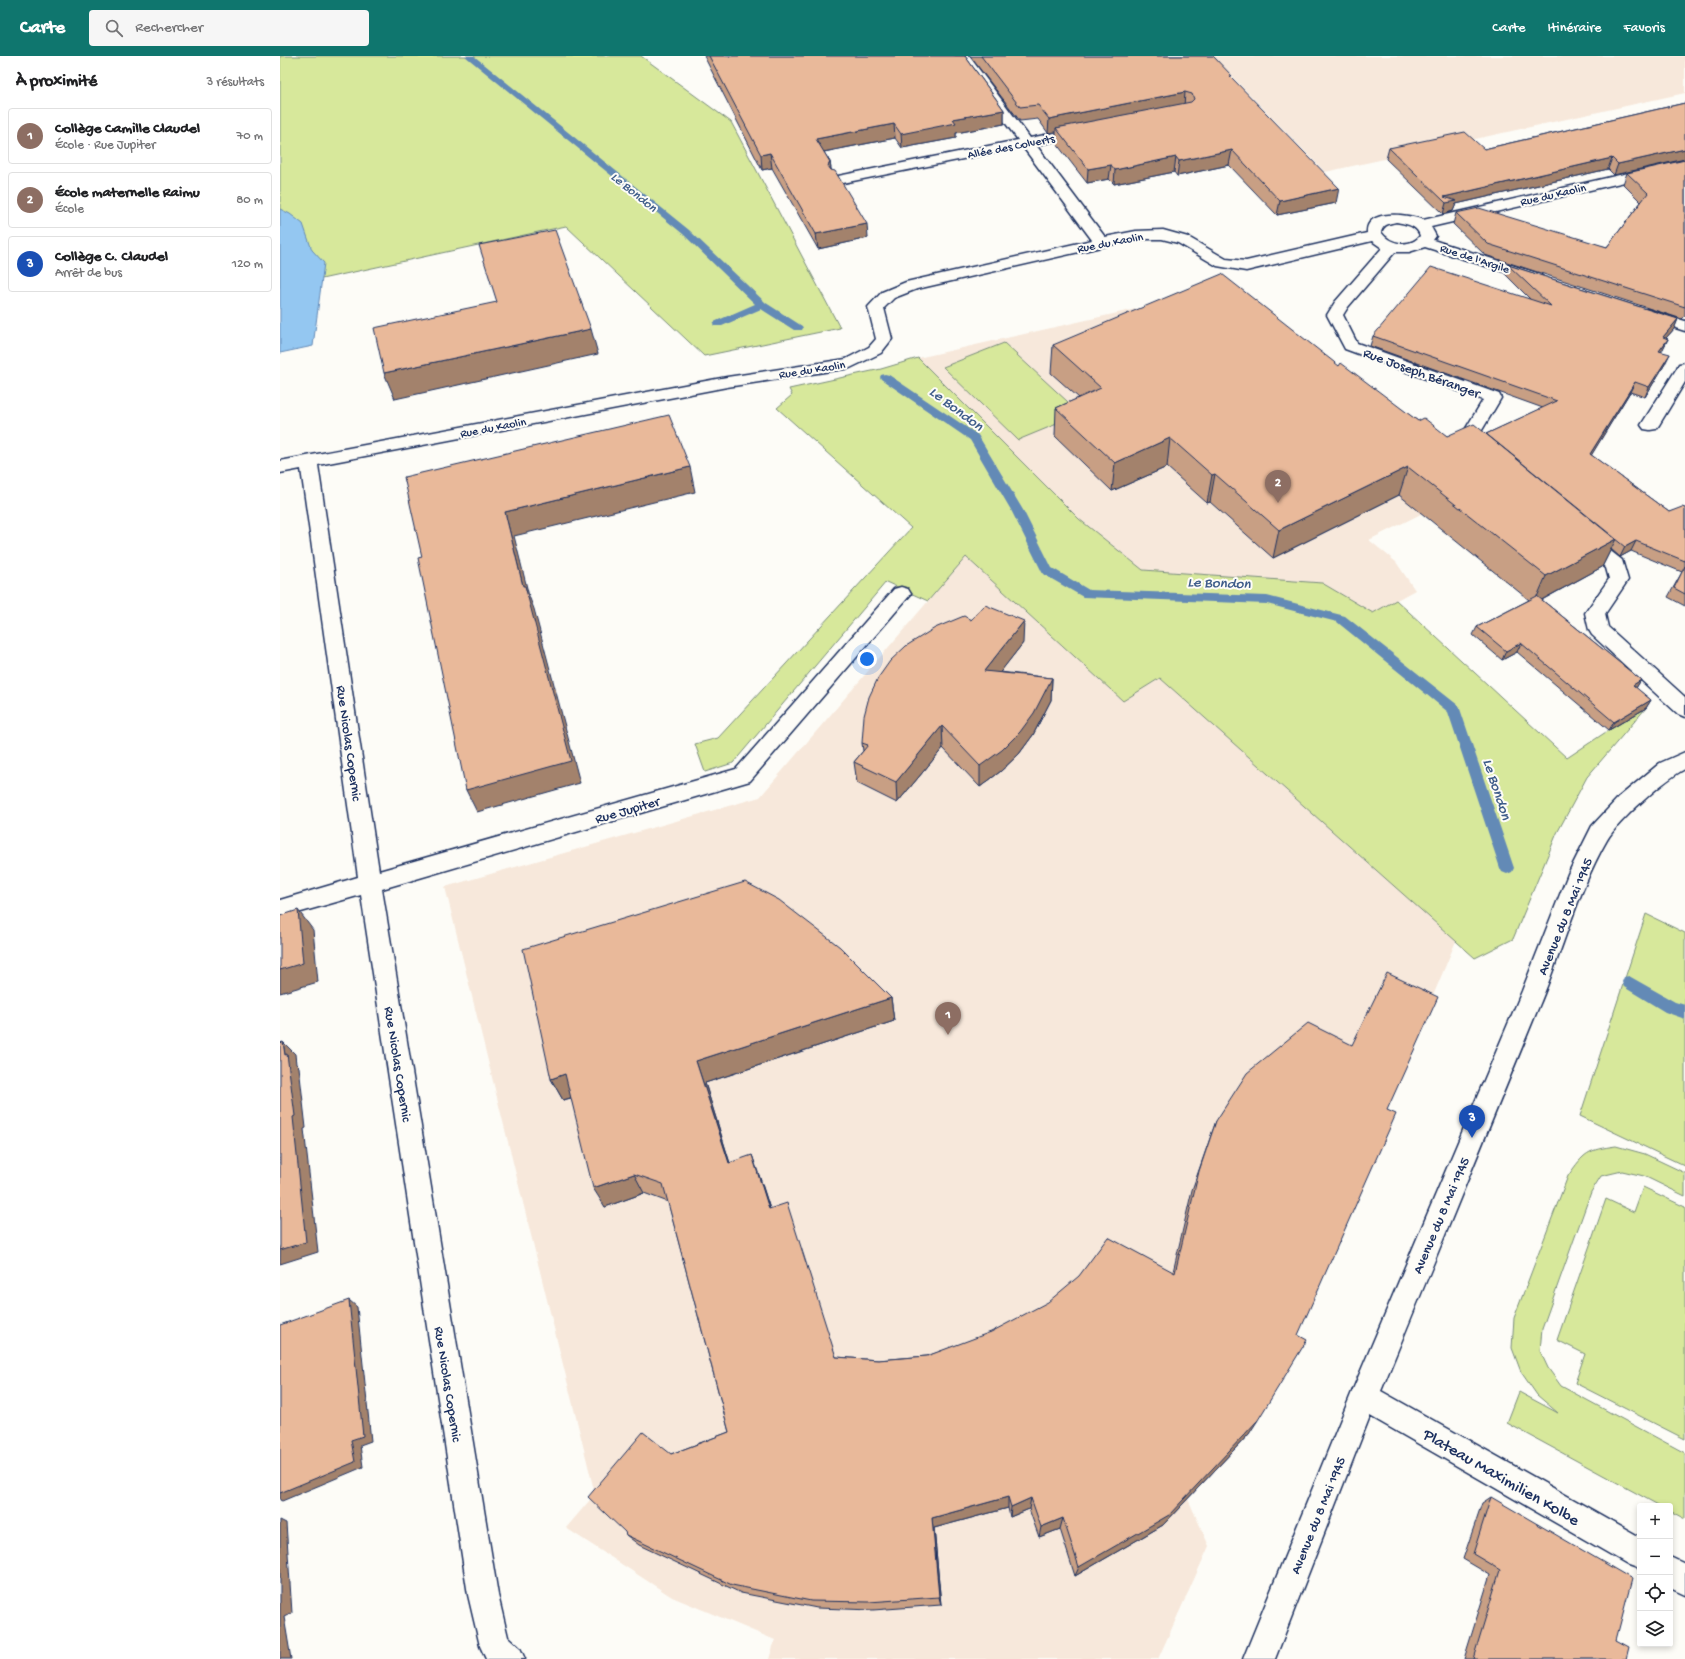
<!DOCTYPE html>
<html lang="fr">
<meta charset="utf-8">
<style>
:root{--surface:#fff;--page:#f6f6f6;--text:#202124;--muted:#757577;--line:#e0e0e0;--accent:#0f766e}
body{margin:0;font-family:"Gochi Hand",sans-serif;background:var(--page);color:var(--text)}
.controls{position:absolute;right:12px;bottom:12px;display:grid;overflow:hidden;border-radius:4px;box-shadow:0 2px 6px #0003}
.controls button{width:36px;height:36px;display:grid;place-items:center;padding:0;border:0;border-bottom:1px solid var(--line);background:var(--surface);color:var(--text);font:20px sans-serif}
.you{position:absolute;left:587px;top:603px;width:14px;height:14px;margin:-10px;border:3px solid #fff;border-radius:50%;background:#1a73e8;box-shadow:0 0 0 6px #1a73e833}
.badge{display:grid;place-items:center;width:26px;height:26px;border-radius:50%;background:var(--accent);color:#fff;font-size:13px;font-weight:700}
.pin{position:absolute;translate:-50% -33px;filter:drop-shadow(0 1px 2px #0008)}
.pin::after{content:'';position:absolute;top:21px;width:14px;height:12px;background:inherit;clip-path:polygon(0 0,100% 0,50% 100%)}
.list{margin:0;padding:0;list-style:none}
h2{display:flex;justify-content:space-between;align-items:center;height:52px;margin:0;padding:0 16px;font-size:17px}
h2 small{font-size:13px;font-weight:400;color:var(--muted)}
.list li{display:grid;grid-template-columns:26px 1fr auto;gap:12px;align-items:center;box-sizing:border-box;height:56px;margin:0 8px 8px;padding:0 8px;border:1px solid var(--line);border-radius:4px}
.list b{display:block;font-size:15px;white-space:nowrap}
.list p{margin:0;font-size:13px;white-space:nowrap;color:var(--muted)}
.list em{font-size:13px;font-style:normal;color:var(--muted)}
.icon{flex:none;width:22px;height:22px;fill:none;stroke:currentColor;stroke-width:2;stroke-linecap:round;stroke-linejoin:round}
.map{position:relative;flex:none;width:1405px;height:1603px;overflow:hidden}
header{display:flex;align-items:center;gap:24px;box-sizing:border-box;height:56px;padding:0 20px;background:var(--accent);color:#fff}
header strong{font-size:19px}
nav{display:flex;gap:22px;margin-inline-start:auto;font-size:14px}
.search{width:280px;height:36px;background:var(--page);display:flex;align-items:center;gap:10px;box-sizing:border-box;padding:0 14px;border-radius:4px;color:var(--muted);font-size:15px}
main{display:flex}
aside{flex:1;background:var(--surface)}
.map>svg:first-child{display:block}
.built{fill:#f7e8db}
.green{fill:#d7e89b;stroke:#798c7c}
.water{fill:#94c7f1;stroke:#648ab6}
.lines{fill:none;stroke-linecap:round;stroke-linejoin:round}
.stream{fill:#648ab6;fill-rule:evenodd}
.lane-casing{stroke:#1b2f5e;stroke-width:3}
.street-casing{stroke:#1b2f5e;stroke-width:3}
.lane{fill:#fdfcf7;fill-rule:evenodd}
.street{fill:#fdfcf7;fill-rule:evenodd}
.wall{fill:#c89f84;stroke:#1b2f5e}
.shaded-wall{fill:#a3826c;stroke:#1b2f5e}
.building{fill:#e9b99a;stroke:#1b2f5e}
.labels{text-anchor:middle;stroke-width:4;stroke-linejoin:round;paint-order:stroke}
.far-street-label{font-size:12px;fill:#1b2f5e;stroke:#fdfcf7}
.far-water-label{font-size:13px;font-style:italic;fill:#3f5d8a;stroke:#fdfcf7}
.street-label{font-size:14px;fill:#1b2f5e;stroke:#fdfcf7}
.water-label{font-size:15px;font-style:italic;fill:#3f5d8a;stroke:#fdfcf7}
.near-street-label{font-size:17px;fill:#1b2f5e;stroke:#fdfcf7}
</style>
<header>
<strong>Carte</strong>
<div class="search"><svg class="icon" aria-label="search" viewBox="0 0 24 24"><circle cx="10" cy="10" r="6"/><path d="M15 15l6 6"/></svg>Rechercher</div>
<nav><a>Carte</a><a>Itinéraire</a><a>Favoris</a></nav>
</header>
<main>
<aside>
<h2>À proximité<small>3 résultats</small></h2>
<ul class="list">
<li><span class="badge" style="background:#8d6e63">1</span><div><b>Collège Camille Claudel</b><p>École · Rue Jupiter</p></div><em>70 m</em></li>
<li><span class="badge" style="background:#8d6e63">2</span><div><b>École maternelle Raimu</b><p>École</p></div><em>80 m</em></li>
<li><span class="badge" style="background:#1a4fb4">3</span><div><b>Collège C. Claudel</b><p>Arrêt de bus</p></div><em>120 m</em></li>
</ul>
</aside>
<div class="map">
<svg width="1405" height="1603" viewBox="0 0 1405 1603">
<rect width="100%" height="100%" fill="#fdfcf7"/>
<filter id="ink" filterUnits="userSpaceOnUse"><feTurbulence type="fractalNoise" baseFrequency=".025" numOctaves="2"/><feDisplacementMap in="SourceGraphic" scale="8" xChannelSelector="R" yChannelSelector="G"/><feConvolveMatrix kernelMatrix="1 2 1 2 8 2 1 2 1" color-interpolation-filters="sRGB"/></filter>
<g filter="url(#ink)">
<path class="built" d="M932,0H1405V37L1045,116Z
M891,245L1193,432L1089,484L1116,506L1135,534L1093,557L1042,527L863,514L799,463L638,302Z
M686,501L843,645L880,622L1176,885L969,1378L908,1443L929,1490L878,1603H489L495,1584L392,1541L286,1472L315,1438L165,831L480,741Z"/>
<path class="green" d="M0,0H361L451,66L560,272L424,300L286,170L0,232Z
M724,287L801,358L738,384L663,311Z
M638,302L799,463L863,514L1042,527L1093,557L1116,544L1287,702L1329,674L1366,652L1307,721L1277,777L1233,883L1195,902L880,622L843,645L686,501L648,545L606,526L453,707L425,716L415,688L438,682L631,472L497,352L512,339L509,333L601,313Z
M1366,858L1405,877V1110L1300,1060Z
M1336,1090L1365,1098L1405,1117V1140L1364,1120L1342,1115L1321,1120L1311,1136L1262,1273L1260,1295L1268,1312L1281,1330L1405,1397V1463L1390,1455V1450H1380L1227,1367L1239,1336L1278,1357L1257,1339L1241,1316L1232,1292L1234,1262L1288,1120C1305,1096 1307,1094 1336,1090Z
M1363,1131L1405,1151V1383L1295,1327L1305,1298L1277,1284L1326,1143L1354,1156Z"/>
<path class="water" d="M0,153L10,158L23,168L32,194L44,207L33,290L0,297Z"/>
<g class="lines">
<path class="stream" d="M185,0H194L409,174L486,247L522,270L523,272L522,274H514L481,253L442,270H434L433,268L434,266L475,248L403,178Z
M605,318L609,319L698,379L743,454L772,512L809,534L987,540L1065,560L1179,650L1234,812L1232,816L1227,818L1222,816L1220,812L1168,656L1057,566L987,548L803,541L763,518L731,454L690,384L601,323L600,321L601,319Z
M1349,920L1395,946L1405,949V963L1385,956L1344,931L1342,926L1344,921Z"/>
<defs>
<path id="lane" d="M1405,307V326L1379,369L1376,373L1370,374L1364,373L1361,369L1397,312L1399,308Z"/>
<path id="street" d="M676,0H689L750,82L804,71L809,72L811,75L809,78L756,89L825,181L856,175L883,174L908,181L946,203L966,205L1087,177C1085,152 1129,158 1143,164L1405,104V112L1151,171L1156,180L1153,184L1260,218L1263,221L1260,224L1255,226L1250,224L1145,191L1129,196H1115L1068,251L1063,259L1077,287L1219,338L1221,342L1195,386L1202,393L1199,397C1189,400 1183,395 1177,387L1203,344L1065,293L1047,259L1055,246L1102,192L1092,185L966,215L937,210L898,187L882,183H856L637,233L614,242L604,252L612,283L601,297L570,312L447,331L38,409L99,815L456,713L614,533L621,531L628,533L631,538L470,725L102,833L218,1539L228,1581L240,1592L245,1603H206L200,1590L188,1539L81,839L0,862V844L78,821L21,413L0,417V405L447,321L566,303L589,291L596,283L588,251L602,236L626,226L812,184L743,91L558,128L553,127L551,124L553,121L738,84ZM1116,166C1126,168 1137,169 1140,180C1130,192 1110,189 1101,176C1104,168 1108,168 1116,166Z
M1367,253L1405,265V275L1361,261L1359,258L1361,255Z
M1303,477L1310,479L1342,504L1348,524L1325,558L1328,571L1405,641V661L1398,658L1312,579L1309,574L1305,557L1329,523L1326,512L1296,487L1294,483L1296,479Z
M1405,696V713C1385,723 1338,765 1327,784C1298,834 1282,896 1259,950C1206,1078 1154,1207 1101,1335L1360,1481V1513L1349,1509L1090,1360L995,1603H963L1074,1331L1242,935L1288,818L1312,770L1339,741L1380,707Z
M1390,1501L1405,1508V1539L1390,1532Z"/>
</defs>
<use href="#lane" class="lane-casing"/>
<use href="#street" class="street-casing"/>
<use href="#lane" class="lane"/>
<use href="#street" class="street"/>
</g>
<path class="wall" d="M424,0H685L724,54V68L676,77V82L622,92L615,82L544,96L550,106L551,113L588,182L538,193L492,112L482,114Z
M690,0H933L1056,147L997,159L949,109L897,120L894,116L834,128L829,123L807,127L776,87V76L768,77L758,63L740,65Z
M1405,47V103L1334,119L1328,113L1176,148L1173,155L1163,158L1106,103L1109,92L1204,93Z
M1405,104V260L1402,263L1205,199L1173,168L1176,157L1327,191L1361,146L1343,128L1347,117Z
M1228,209L1398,263L1394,273L1386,282L1388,283L1381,296L1385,308L1365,341L1350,336L1311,399L1389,456L1405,452V550L1388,541L1402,516L1351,495L1340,501L1331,493L1322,511L1262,544L1361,624L1356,632L1371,644L1366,652L1329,674L1237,596L1222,604L1193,579L1197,571L1249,544L1119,439L993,502L930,446L927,447L887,411L832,435L775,380L776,352L799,342L771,317L773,289L1059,310L1138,365L1167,380L1206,378L1263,352L1090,290L1093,280L1251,244L1225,218Z
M743,587L720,616L772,622L771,644L753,679L739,698L721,715L700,731L663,692L617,747L577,727L574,706L583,695L582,687Z
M611,942L614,965L425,1027L450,1107L479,1119L490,1153L556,1301L598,1304L647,1300L893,1216L912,1134L936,1065L1107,1054L969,1378L883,1469L795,1520L780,1473L759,1481L749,1453L730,1461L728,1452L654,1472L661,1549L593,1554L537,1552L461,1537L359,1489L346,1479L391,1398L449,1376L388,1146L364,1137L325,1151L291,1042L283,1044L271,1023Z
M1211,1441L1336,1584L1346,1603H1184L1210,1519L1183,1503L1202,1447Z"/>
<path class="shaded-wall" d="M905,36L904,51L776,72V76L768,77L769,63Z
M724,54V68L676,77V82L622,92L621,78L673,63Z
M614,68L615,82L538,97L536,83Z
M1405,93V103L1334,119L1338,108Z
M952,94L949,109L897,120L899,105Z
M490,97L492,112L482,114L481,99Z
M896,101L894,116L834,128L835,114Z
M1332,102L1328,113L1176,148L1173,155L1163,158L1166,147L1164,141Z
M550,106L552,121L548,110Z
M831,109L829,123L807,127L808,113Z
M1059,132L1056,147L997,159L1000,145Z
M587,168L588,182L538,193L536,178Z
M1398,263L1394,273L1378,291L1383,281Z
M311,273L318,298L115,343L104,317Z
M1388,283L1383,293L1375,305L1379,295Z
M1390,298L1385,308L1365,341L1369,331Z
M1355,326L1350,336L1306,408L1310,398Z
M890,382L887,411L832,435L835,407Z
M410,411L415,436L234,480L249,540L254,553L300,727L197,756L186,734L243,530L225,456Z
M1128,411L1119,439L993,502L999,474Z
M935,418L930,446L927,447L932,419Z
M1336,483L1322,511L1254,548L1266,520Z
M1356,485L1351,495L1340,501L1345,491Z
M744,565L743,587L704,637V615Z
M1241,587L1237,596L1222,604L1226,595Z
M772,622L771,644L753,679L739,698L721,715L700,731V710Z
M1361,624L1356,632L1353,629Z
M1371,644L1366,652L1329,674L1334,666Z
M662,670L663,692L617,747L616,726Z
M18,854L33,874L38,926L0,937V914Z
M611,942L614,965L425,1027L456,1127L449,1107L416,1005Z
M3,986L15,998L16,1008L19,1011L26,1072L24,1073L38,1196L0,1208L5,999Z
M285,1018L297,1040L283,1044L271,1023Z
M472,1099L479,1119L496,1172L489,1153Z
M354,1118L364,1137L325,1151L313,1132Z
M69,1244L77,1251L91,1385L80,1389L83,1411L2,1445L0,1444V1437L71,1384Z
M978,1364L969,1378L883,1469L795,1520L799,1511Z
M728,1441V1452L654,1472L661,1549L659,1541L652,1462Z
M751,1442L749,1453L730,1461L731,1451Z
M783,1462L780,1473L759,1481L761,1471Z
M0,1464L6,1467L12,1557L4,1561L11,1603H0Z"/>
<path class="building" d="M429,0H685L724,54L673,63L676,67L621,78L614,68L536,83L550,106L548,110L551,114L555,115L587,168L536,178L490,97L481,99Z
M701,0H933L952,20H950L1059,132L1000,145L952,94L899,105L896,101L835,114L831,109L808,113L776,72L911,46L914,43L912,38L905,36L769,63L758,49L740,51Z
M1405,47V93L1338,108L1332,102L1164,141L1177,145L1166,147L1109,92L1185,76L1204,93Z
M1405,104V251L1208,188L1176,157L1199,152L1327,191L1368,137L1347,117Z
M275,174L311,273L104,317L94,272L217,246L199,189Z
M1228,209L1398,263L1383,281L1388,283L1379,295L1390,298L1369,331L1355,326L1310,398L1389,456L1402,451L1405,452V505L1356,485L1345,491L1206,378L1277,345L1093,280L1151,211L1271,250Z
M942,218L1059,310L1061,307L1138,365L1144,362L1167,380L1194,368L1336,483L1266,520L1128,411L999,474L935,418L932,419L890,382L835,407L776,352L821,332L773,289Z
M389,359L410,411L225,456L243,530H245L291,705L186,734L138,502L142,501L124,421Z
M1405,510V538L1394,532Z
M1257,540L1361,624L1353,629L1371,644L1334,666L1241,587L1226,595L1197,571Z
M705,549L744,565L704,615L772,622L754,657L740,676L722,694L700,710L662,670L616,726L574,706L588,689L582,687L584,660L589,641L598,622L610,605L626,590L655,572L684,560L691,564Z
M465,826L499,844L560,891L611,942L416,1005L449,1107L472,1099L489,1153L507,1147L556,1301L598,1304L647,1300L711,1276L768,1246L799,1220L828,1181L895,1217L919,1115L936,1065L967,1017L1028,967L1072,989L1107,917L1158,941L1107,1054L1116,1058L1018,1279L1027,1284L978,1364L889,1459L799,1511L783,1462L761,1471L751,1442L731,1451L728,1441L652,1462L659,1541L589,1546L531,1545L452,1529L346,1479L345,1476L308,1441L363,1376L391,1398L449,1376L383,1128L354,1118L313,1132L285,1018L271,1023L243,893Z
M18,854L23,907L0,914V860Z
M3,986L5,999L7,998L15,1060L13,1061L26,1186L0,1194V987Z
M69,1244L83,1380L71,1384L75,1406L0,1437V1269Z
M1211,1441L1352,1523L1336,1584L1349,1591L1346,1603H1193L1220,1514L1193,1498Z"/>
</g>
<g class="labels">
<g class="far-street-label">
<text transform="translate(731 90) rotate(-11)" y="4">Allée des Colverts</text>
<text transform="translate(1273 138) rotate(-13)" y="4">Rue du Kaolin</text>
<text transform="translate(830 186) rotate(-11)" y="4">Rue du Kaolin</text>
<text transform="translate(1195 202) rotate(18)" y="4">Rue de l'Argile</text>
<text transform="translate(532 313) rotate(-9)" y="4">Rue du Kaolin</text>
<text transform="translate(213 371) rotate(-11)" y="4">Rue du Kaolin</text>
</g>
<g class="far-water-label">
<text transform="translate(355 135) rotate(39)" y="5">Le Bondon</text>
</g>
<g class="street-label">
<text transform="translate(1142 316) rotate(20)" y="5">Rue Joseph Béranger</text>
<text transform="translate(70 687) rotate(82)" y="5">Rue Nicolas Copernic</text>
<text transform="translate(347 753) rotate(-16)" y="5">Rue Jupiter</text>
<text transform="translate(1284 860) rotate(-68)" y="5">Avenue du 8 Mai 1945</text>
<text transform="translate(119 1008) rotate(81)" y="5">Rue Nicolas Copernic</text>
<text transform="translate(1160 1159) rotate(-67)" y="5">Avenue du 8 Mai 1945</text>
<text transform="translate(169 1328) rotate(81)" y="5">Rue Nicolas Copernic</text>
<text transform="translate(1037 1459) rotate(-68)" y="5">Avenue du 8 Mai 1945</text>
</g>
<g class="water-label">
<text transform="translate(677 352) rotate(37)" y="5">Le Bondon</text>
<text transform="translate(939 526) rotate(2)" y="5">Le Bondon</text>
<text transform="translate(1218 733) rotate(72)" y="5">Le Bondon</text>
</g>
<g class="near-street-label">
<text transform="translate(1222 1420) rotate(30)" y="6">Plateau Maximilien Kolbe</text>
</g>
</g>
</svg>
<div class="controls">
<button>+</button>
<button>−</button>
<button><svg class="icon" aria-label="locate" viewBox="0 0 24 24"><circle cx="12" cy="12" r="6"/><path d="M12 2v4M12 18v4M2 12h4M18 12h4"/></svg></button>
<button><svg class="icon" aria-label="layers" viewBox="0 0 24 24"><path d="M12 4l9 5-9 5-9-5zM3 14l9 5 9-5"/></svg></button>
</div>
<div class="you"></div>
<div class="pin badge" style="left:668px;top:979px;background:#8d6e63">1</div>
<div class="pin badge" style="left:998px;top:447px;background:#8d6e63">2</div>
<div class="pin badge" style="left:1192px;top:1082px;background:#1a4fb4">3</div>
</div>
</main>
